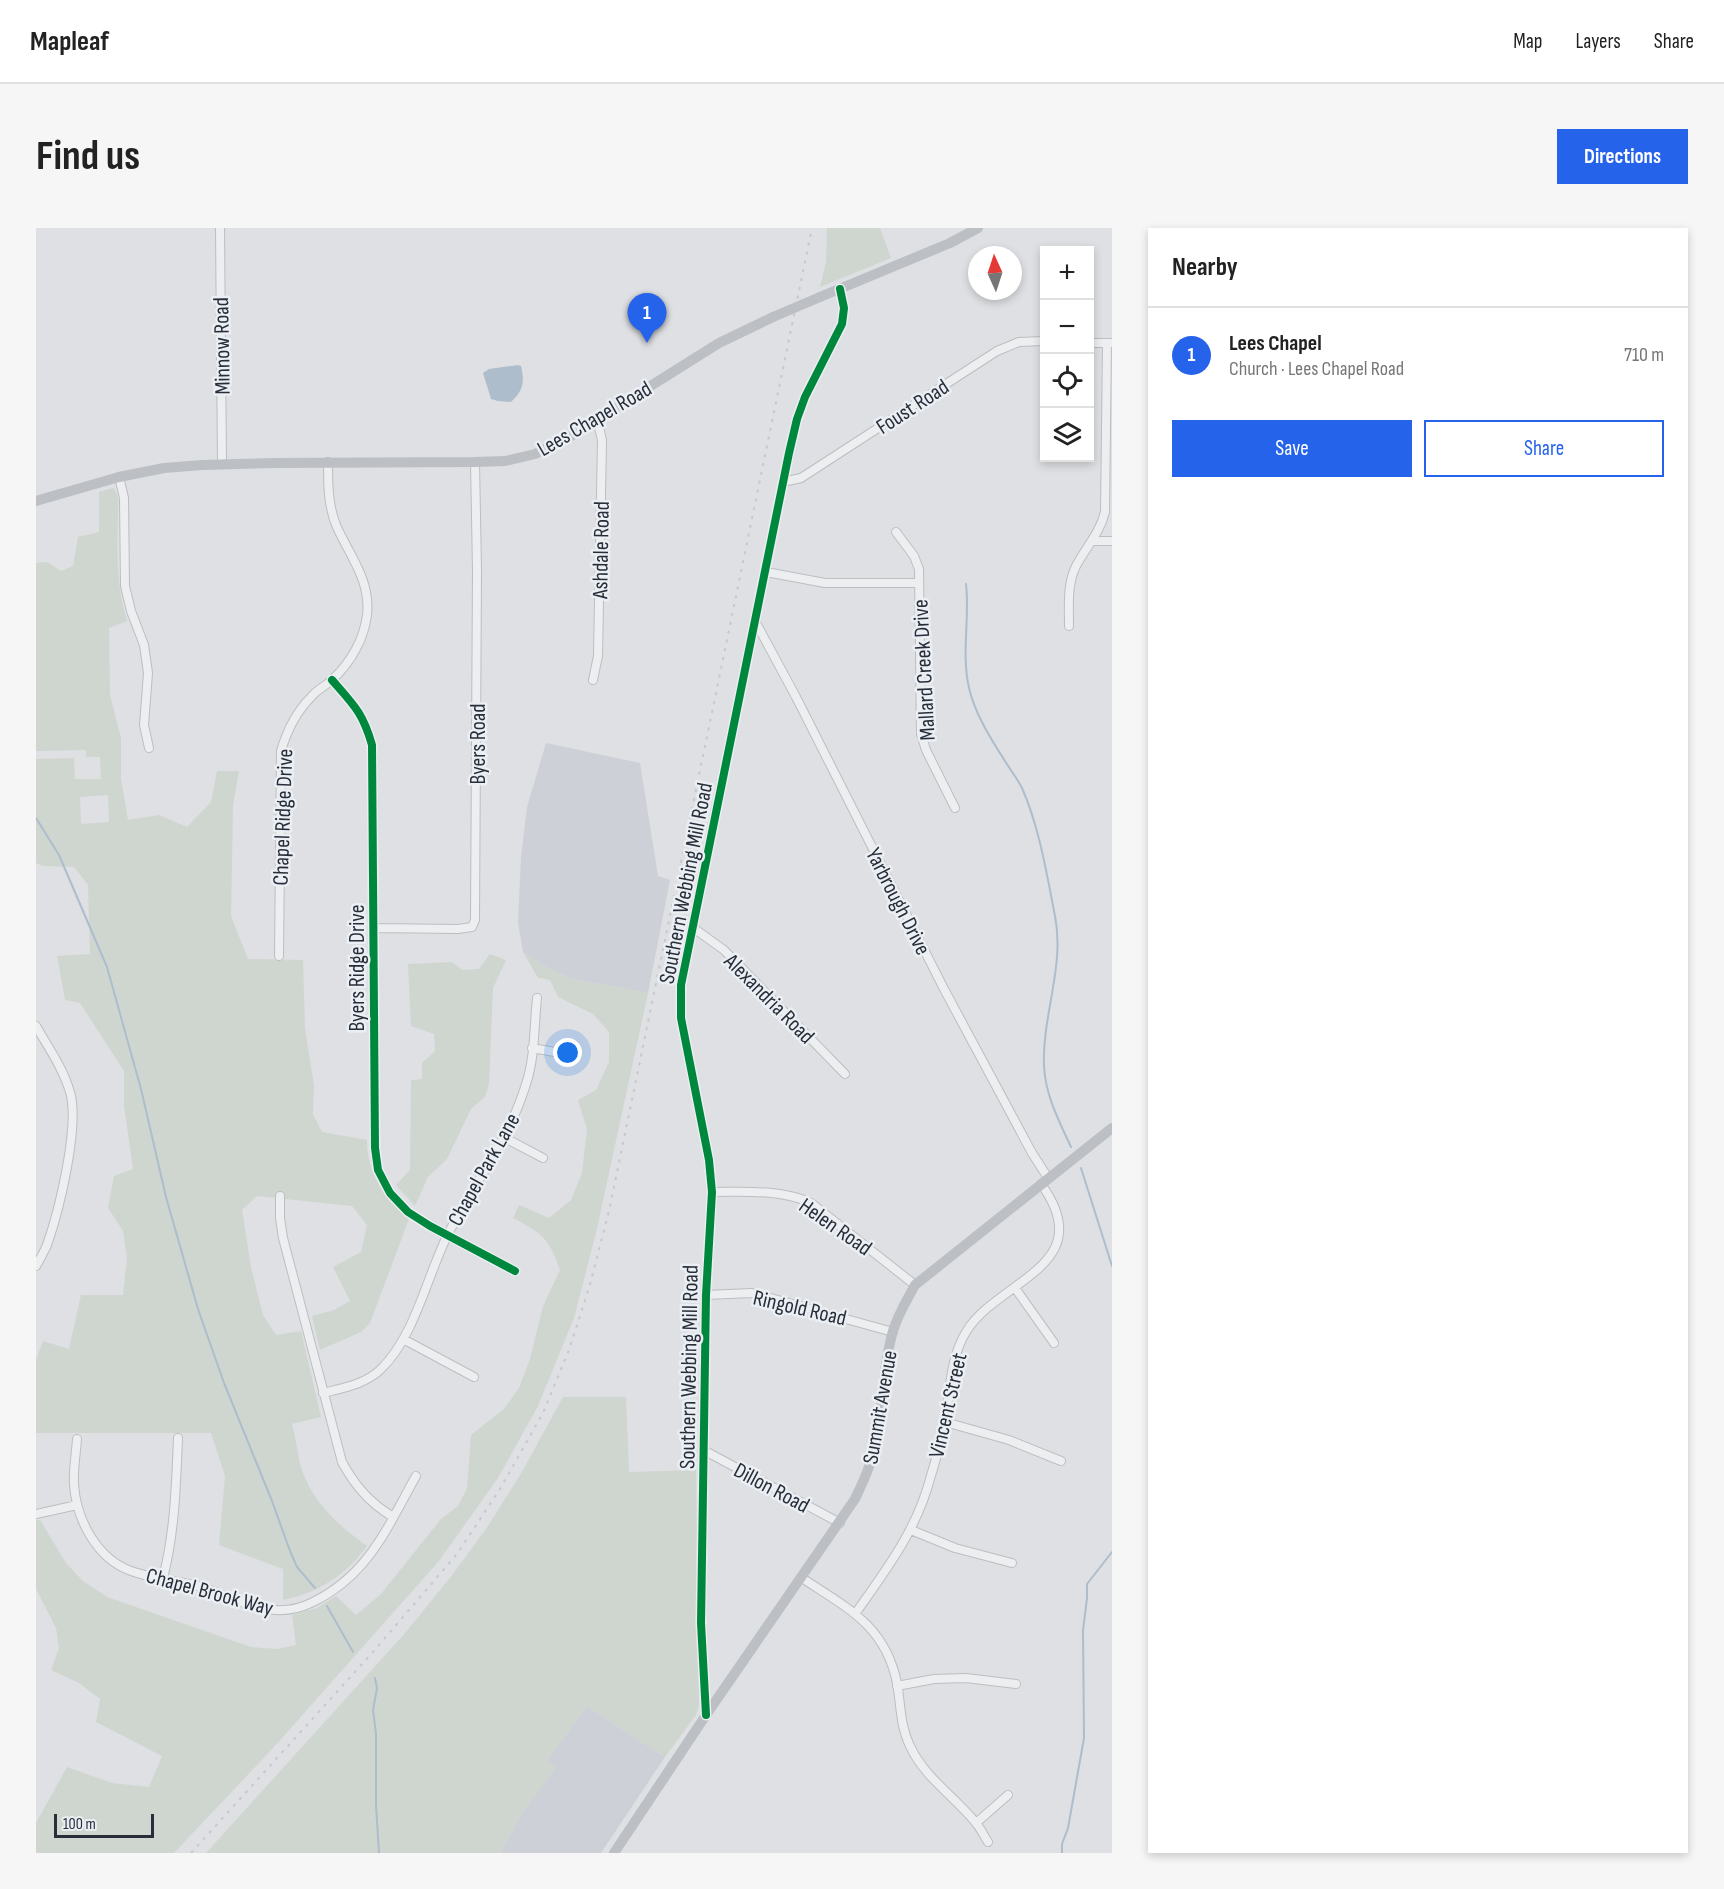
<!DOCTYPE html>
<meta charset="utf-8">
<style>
:root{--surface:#fff;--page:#f6f6f6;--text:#222;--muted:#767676;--line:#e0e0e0;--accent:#2563eb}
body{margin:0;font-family:"Sofia Sans Condensed",sans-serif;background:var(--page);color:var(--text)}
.controls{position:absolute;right:18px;top:18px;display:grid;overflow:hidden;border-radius:0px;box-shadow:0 3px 9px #0003}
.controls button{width:54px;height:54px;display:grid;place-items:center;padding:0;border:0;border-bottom:2px solid var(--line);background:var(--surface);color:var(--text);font:30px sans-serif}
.compass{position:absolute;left:932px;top:18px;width:54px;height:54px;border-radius:50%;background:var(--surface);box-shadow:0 3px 9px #0003;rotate:357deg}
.scale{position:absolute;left:18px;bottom:15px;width:100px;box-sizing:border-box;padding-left:6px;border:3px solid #272e3a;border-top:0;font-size:16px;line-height:21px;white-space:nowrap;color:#272e3a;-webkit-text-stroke:4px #ebeff3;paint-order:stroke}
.you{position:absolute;left:532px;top:825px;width:21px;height:21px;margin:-15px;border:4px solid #fff;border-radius:50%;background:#1a73e8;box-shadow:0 0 0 9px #1a73e833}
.badge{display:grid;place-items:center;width:39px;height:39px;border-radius:50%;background:var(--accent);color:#fff;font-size:20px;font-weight:700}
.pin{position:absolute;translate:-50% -50px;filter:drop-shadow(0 2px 3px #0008)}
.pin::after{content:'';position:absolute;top:32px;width:21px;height:18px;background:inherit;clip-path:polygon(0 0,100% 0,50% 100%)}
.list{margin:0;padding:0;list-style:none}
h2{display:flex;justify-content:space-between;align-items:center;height:78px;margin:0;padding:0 24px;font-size:26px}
h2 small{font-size:20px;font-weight:400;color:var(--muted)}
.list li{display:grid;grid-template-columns:39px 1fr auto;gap:18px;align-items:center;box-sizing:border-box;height:96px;padding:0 24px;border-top:2px solid var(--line)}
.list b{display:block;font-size:22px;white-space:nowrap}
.list p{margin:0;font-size:20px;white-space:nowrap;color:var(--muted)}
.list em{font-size:20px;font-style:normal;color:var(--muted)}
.actions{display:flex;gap:12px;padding:18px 24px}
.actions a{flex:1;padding:14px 0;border:2px solid var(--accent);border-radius:0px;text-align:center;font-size:21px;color:var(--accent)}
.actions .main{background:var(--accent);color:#fff}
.icon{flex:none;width:33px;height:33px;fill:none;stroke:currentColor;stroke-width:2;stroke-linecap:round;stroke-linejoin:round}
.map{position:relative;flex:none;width:1076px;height:1625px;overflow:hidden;border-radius:0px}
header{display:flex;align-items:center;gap:36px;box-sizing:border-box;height:84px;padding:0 30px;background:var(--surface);border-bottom:2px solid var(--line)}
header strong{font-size:28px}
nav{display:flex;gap:33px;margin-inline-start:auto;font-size:21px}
.intro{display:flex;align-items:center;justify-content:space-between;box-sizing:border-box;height:144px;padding:0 36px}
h1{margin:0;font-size:42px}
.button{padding:15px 27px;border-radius:0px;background:var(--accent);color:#fff;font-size:21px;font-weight:700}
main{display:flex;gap:36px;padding:0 36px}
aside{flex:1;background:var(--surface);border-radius:0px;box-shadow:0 3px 9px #0003}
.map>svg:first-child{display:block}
.built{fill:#cdd0d6}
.green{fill:#cfd6cf;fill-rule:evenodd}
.water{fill:#aebdcc}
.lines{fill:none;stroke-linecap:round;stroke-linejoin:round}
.stream{stroke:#aebdcc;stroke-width:2}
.street-casing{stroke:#bcbec1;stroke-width:10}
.street{stroke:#edeef0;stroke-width:8}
.secondary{stroke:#bcbfc3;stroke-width:10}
.rail{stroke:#c6c8cb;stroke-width:2;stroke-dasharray:3 6;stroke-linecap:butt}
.secondary-bridge{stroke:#bcbfc3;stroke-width:10}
.cycleway-casing{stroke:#ebeff3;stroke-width:11}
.cycleway{stroke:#00873e;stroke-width:8}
.labels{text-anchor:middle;stroke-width:5;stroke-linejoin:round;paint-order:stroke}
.street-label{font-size:22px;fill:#272e3a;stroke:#ebeff3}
</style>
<header>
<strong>Mapleaf</strong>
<nav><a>Map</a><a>Layers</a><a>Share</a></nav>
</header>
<div class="intro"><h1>Find us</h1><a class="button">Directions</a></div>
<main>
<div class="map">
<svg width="1076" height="1625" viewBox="0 0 1076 1625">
<rect width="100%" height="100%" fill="#dee0e3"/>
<path class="built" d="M510,515L604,535L622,648L634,652L612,765L536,751L510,739L487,724L482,695L485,629L491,579Z
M551,1478L629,1529L565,1625H464L488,1582L519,1540L511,1532Z"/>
<path class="green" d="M791,0H844L855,30L784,59L790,34Z
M77,260C84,267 82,277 82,287C81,325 80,356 91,393L73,400L74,467L85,510V551L92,592L123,587L151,599L175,574L181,543H203L197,578L195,688L212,731L267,732L269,800L278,858L277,886L286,904L331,912C330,943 349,972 373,991L334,1095L325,1104L284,1122L276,1088L298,1082L314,1073L297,1039L325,1024L331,997L316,978L221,968L206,982L215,1039L227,1087L240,1107L265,1103L285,1189L256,1196C261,1214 262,1236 270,1252C282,1279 307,1301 331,1318C310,1347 282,1365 247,1372V1341L183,1317L189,1248L175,1205H0V1132L7,1113L33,1121L45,1067H87L91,1030L87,1003L72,980L78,948L97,941L88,877V843L44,775L29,772L21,728L54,726L52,657L38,639L6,638L0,635V531L38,530L39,551H65L64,529H50V522L0,523V335L11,334L25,343L37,338L42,309L63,304V264ZM72,567L73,594L45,596L44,569Z
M487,724L510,739L536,751L612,765L560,1005L538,1090L502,1178L462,1250L403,1333L238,1519L138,1625H0V1595L31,1539L76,1555L113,1559L126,1528L60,1494L64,1471L43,1455L15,1442L23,1420L20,1400L0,1361V1292H4L30,1335L47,1353L71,1369L215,1419L241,1421L260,1417L256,1387L281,1380L300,1368L320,1387L345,1366L405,1291L422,1278L431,1260L435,1207L468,1181L483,1160L494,1131L507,1078L524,1042C513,1010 506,1005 477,990L483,977L513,990L535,972L546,945L551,901L542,872L560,862L573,834V804L557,786L522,769L514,752L502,750Z
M454,726L470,732L457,760L453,856L449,869L435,881L411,931L392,949L379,978L360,957L374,942L375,852L386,851V835L399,823L398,806L375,798L372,736L416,734L426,742L443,741Z
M527,1169H590L593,1244L660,1242L663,1477L660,1487L629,1529L551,1478L511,1532L520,1540L488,1582L464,1625H170L370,1404L417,1346L452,1298L487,1242Z"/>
<path class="water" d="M482,137L485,138C489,154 487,163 475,174L462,173L455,171L447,145L453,141Z"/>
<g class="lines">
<path class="stream" d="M930,356C934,391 925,424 933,460C939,486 955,511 969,533C975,543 981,550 986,560C1003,598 1011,647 1019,688C1029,738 1006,788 1008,837C1009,867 1023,893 1035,919
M0,590L23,627L71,739L105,861L130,969L162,1081L188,1155L236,1273L254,1323L261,1339L279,1360
M1045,940L1076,1038
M291,1378L317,1424
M339,1450L341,1460L337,1482L340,1506V1577L343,1625
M1026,1625V1616L1032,1600L1048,1510L1047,1402L1051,1370V1356L1076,1324"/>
<defs>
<path id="street" d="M184,0L186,236
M1054,115H1076
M83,249L88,270L89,358L95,383L108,417L112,445L108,497L113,520
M747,254L765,250L961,123L983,114L1008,113
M860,304L878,328L883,341L885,506L890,522L919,580
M1056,313H1076
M730,344L789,355H883
M719,393L760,469L908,761L996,925L1012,950
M1033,398C1033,378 1031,356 1040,338C1050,319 1064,305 1069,284L1071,115
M296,452C318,477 327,485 336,517L339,920L342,942L354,965L372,984L394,998L479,1043
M557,452L562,428L566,212L561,191
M656,699L688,722L809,846
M338,700L422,701L436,699L439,692L441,342L439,234
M243,728L245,523C251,502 260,484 276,468C282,461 291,457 297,451C315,434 328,411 331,387C335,352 313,327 300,297C292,277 292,256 292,234
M0,798C12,819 27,840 34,864C44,898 23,983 11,1017C8,1024 4,1031 0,1038
M496,820L530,826
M467,909L507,930
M676,964C709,964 744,961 775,975L879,1057
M244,968V990L247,1010L306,1234C319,1258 334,1275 357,1289
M979,1060L1018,1115
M670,1067L716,1065L857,1104
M367,1111L438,1149
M287,1165C307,1160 330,1156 345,1141C379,1108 391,1048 412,1006C437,957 474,910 490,856C499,830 498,798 501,770
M909,1194L973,1212L1025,1233
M41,1211C40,1226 37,1242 38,1256C40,1291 61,1331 95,1343C119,1352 146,1352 171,1361C205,1373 238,1393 275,1375C332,1348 351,1300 380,1248
M669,1223L804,1295
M0,1286L41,1277
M875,1302L919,1320L976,1335
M127,1350C139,1303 140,1257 142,1210
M766,1350C811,1380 849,1397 861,1455C865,1477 864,1498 874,1518C888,1549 919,1569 940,1595C945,1601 948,1608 952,1614
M819,1386C850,1342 880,1303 894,1251C900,1232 905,1212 909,1193C914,1164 914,1130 930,1104C961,1052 1065,1038 1005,956
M861,1458L898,1451L930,1450L980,1456
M670,1487L665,1395L670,1067L676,964L673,932L645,790V757L753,225L761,191L769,169L806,96L808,80L804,61
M940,1595L972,1567"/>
</defs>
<use href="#street" class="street-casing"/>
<use href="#street" class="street"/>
<path class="secondary" d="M784,69L914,15L942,0
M0,273L83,249L128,240L166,237L238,235L439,234L469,233L499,226L535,208L683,115L737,89
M578,1625L670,1487L819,1271C827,1254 835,1237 839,1218C847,1180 846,1140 857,1103C862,1086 871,1072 879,1057L1076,900"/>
<path class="rail" d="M155,1625L337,1424L421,1326L464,1261L507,1185L533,1122L553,1060L573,983L776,0"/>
<path class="secondary-bridge" d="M737,89L784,69"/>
<defs>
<path id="cycleway" d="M296,452C318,477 327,485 336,517L339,920L342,942L354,965L372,984L394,998L479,1043
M670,1487L665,1395L670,1067L676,964L673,932L645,790V757L753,225L761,191L769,169L806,96L808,80L804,61"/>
</defs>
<use href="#cycleway" class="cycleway-casing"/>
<use href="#cycleway" class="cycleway"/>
</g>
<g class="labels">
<g class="street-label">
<text transform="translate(185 118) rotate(-91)" y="8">Minnow Road</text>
<text transform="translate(876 178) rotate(-33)" y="8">Foust Road</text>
<text transform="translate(558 190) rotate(-30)" y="8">Lees Chapel Road</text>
<text transform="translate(564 322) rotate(-89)" y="8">Ashdale Road</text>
<text transform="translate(887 442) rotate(-93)" y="8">Mallard Creek Drive</text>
<text transform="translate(441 516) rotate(-90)" y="8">Byers Road</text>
<text transform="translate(246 589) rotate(-88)" y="8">Chapel Ridge Drive</text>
<text transform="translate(649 655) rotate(-79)" y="8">Southern Webbing Mill Road</text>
<text transform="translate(863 673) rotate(63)" y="8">Yarbrough Drive</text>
<text transform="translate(320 740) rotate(-90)" y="8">Byers Ridge Drive</text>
<text transform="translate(734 770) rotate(45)" y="8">Alexandria Road</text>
<text transform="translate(447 941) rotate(-61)" y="8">Chapel Park Lane</text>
<text transform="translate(800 998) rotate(35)" y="8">Helen Road</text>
<text transform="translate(764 1079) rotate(13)" y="8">Ringold Road</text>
<text transform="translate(652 1139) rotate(-89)" y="8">Southern Webbing Mill Road</text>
<text transform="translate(911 1177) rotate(-77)" y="8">Vincent Street</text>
<text transform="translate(843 1179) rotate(-80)" y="8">Summit Avenue</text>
<text transform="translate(736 1259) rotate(28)" y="8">Dillon Road</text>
<text transform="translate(174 1363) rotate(15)" y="8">Chapel Brook Way</text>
</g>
</g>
</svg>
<div class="controls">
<button>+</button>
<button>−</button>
<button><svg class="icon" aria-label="locate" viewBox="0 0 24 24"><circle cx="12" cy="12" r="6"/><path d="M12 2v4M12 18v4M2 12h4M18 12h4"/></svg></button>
<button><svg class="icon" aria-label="layers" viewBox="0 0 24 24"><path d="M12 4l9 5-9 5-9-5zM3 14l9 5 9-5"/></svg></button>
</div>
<svg class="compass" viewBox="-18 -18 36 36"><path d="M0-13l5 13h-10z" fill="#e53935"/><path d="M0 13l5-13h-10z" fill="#767676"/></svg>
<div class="scale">100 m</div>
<div class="you"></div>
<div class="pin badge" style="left:611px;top:115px">1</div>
</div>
<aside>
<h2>Nearby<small></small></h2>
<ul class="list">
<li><span class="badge">1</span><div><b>Lees Chapel</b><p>Church · Lees Chapel Road</p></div><em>710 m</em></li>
</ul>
<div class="actions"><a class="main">Save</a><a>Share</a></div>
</aside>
</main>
